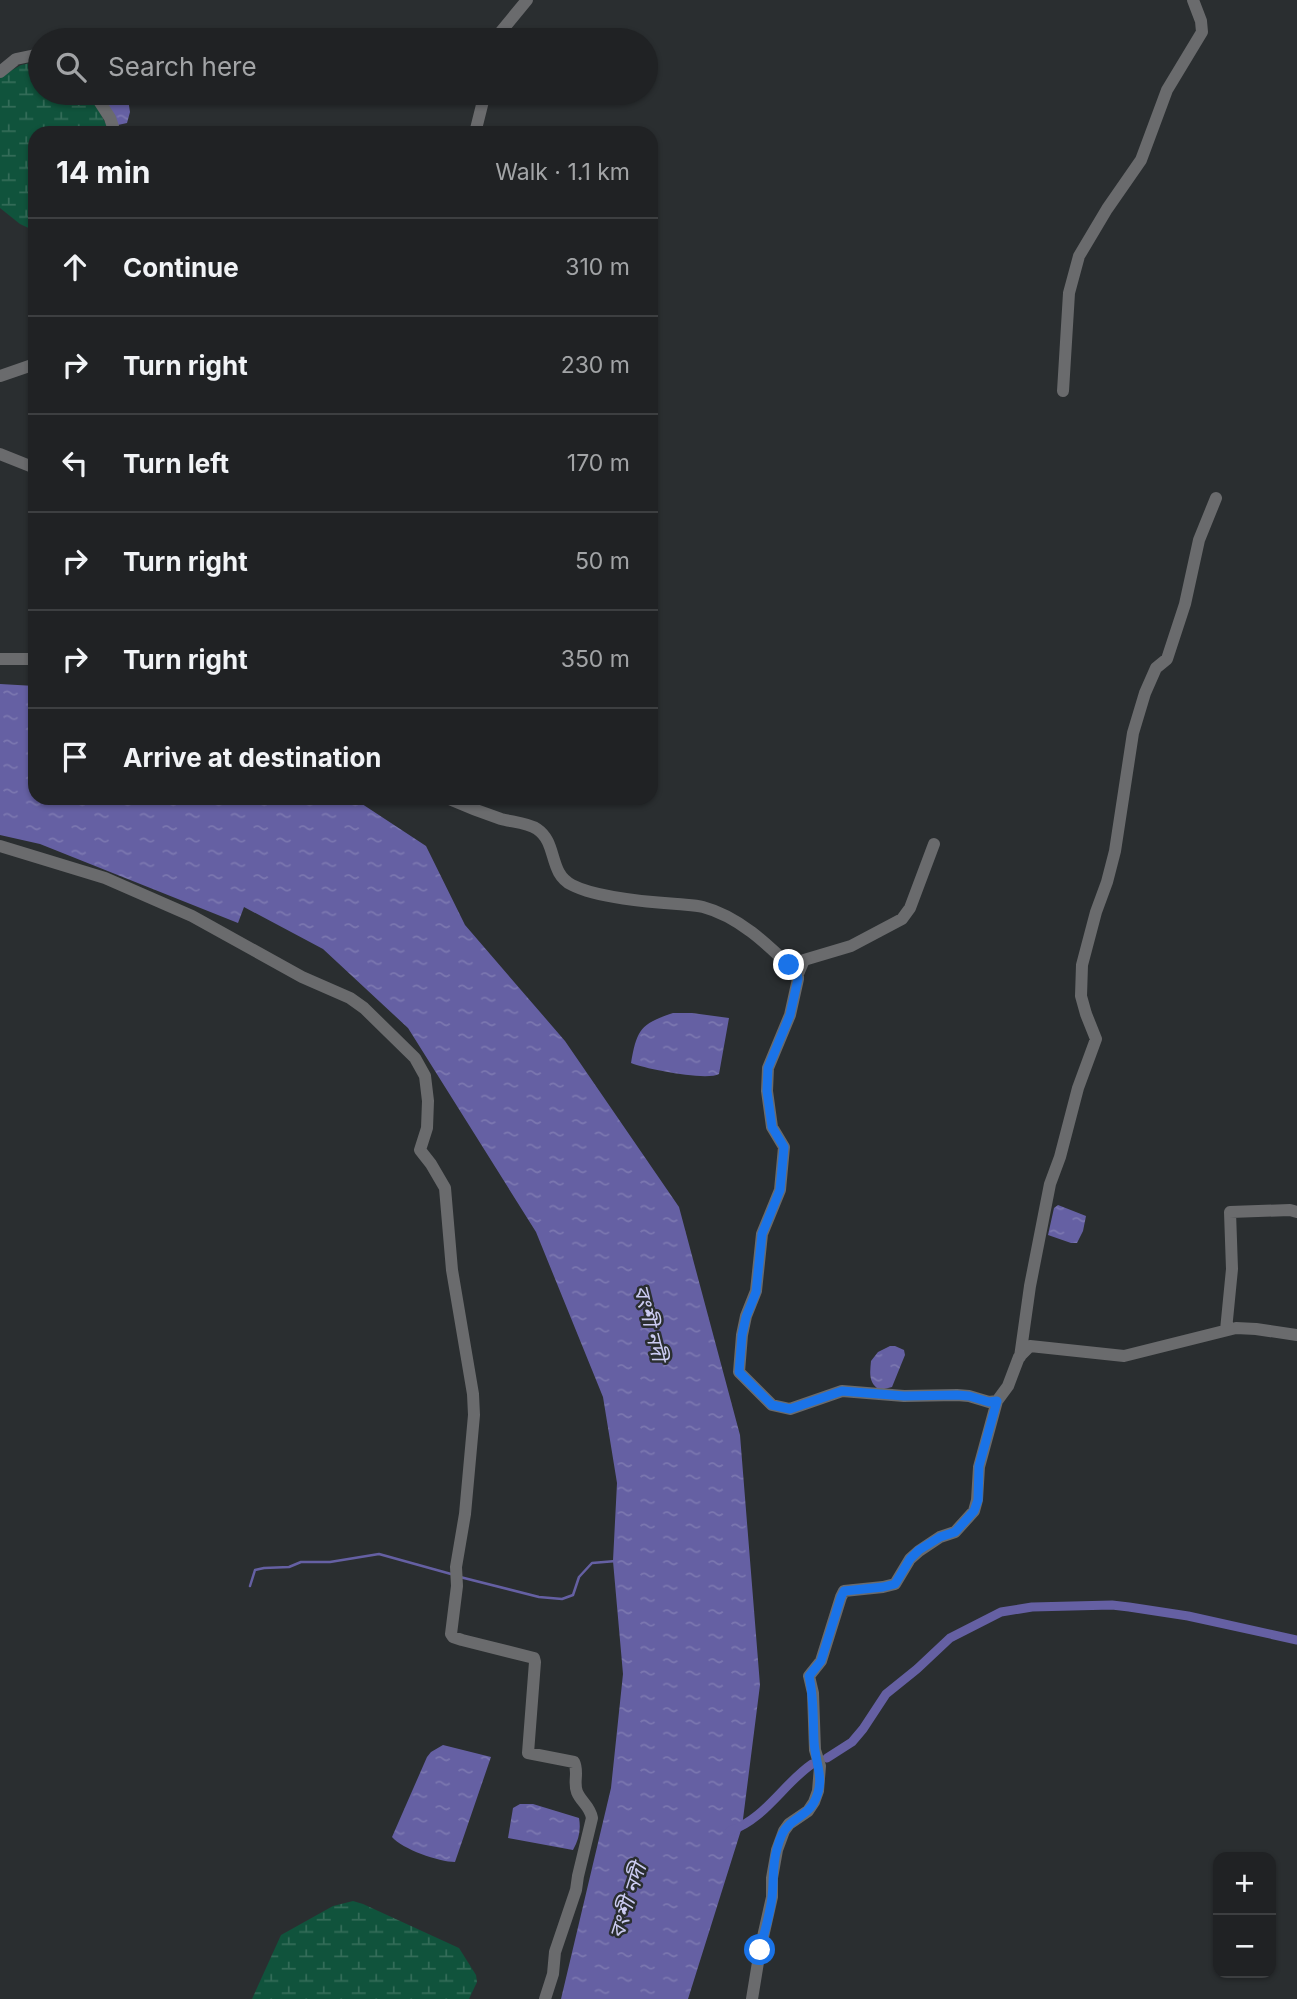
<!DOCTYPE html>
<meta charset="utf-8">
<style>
:root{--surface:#202224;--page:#282a2c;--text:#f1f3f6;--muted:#a2a4a6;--line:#3d3f41}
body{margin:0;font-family:Inter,"Noto Sans Bengali",sans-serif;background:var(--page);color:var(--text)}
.controls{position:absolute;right:21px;bottom:21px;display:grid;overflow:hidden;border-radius:14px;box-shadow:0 2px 5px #0004}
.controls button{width:63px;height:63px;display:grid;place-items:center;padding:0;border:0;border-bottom:2px solid var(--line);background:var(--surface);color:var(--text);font:35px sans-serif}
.stop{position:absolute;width:21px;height:21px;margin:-16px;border:5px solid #1a73e8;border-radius:50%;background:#fff}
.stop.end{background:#1a73e8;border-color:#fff;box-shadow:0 2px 7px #0008}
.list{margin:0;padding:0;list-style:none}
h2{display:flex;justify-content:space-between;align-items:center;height:91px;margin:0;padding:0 28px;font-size:30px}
h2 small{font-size:23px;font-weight:400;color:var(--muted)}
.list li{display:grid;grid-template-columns:46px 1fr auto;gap:21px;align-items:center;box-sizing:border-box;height:98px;padding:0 28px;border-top:2px solid var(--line)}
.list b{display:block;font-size:26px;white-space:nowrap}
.list em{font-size:23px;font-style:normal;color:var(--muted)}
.icon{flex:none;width:38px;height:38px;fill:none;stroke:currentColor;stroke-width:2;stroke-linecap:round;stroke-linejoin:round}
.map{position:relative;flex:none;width:1297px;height:1999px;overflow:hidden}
.search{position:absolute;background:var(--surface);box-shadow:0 2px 5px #0004;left:28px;top:28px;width:630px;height:77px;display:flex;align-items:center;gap:18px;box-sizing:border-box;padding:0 24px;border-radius:38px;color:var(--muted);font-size:26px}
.panel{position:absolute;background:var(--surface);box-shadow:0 2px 5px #0004;left:28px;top:126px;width:630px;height:679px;border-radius:21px}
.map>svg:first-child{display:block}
.wetland{fill:url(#wetland-marsh)}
.water{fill:url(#water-ripples)}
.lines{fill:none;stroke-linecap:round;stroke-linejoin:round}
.stream{stroke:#6560a3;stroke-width:2.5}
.canal{stroke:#6560a3;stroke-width:9}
.minor{stroke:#6a6b6d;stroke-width:12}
.route{stroke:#1a73e8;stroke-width:9}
.labels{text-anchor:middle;stroke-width:5;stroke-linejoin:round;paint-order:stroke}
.water-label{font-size:21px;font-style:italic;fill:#cbcbf1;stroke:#2a2e30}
</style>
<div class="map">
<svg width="1297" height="1999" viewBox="0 0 1297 1999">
<defs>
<pattern id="wetland-marsh" width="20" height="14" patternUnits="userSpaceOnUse" patternTransform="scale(1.75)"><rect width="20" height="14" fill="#10533c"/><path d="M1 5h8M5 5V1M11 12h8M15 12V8" fill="none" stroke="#336c58"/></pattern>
<pattern id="water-ripples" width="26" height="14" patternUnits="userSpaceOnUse" patternTransform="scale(1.75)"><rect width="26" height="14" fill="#6560a3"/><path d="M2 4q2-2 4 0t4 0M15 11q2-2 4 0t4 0" fill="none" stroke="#7b77b0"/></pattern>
</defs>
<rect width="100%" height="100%" fill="#2a2e30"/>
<path class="wetland" d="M40,61V93H89L111,133H35V231L20,224L0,208V77L21,65Z
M353,1901L363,1904L459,1948L476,1975L477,1982L469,1999H252L281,1935L333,1906Z"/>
<path class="water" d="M98,93H127L130,112L127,123L118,125Z
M0,684L35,686V798H353L426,846L465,925L565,1041L679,1207L740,1435L760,1685L742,1827L688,1999H561L611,1788L623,1674L613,1561L617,1483L603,1397L536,1232L408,1028L323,949L244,907L238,923L40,844L0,835Z
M673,1013H692L729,1018L719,1074C706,1081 646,1069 631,1063C637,1030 640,1024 673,1013Z
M1058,1205L1086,1216L1083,1231L1077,1243H1071L1048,1235L1054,1208Z
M890,1346H895L904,1350L905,1355L892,1387L880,1390C868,1383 870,1373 871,1361L878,1352Z
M443,1745L491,1757L455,1862C439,1862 402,1849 392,1837L427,1757L431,1752Z
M520,1804H533L579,1818C581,1830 579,1839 573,1850L508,1838L513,1808Z"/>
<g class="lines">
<path class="stream" d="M460,1577L539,1597L562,1599L573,1595L579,1577L592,1563L616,1561
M250,1586L255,1570L264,1568L289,1567L301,1562H330L379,1554L451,1574"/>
<path class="canal" d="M827,1758L852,1742L863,1729L886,1694L917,1669L950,1638L1001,1612L1032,1607L1112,1605L1129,1607L1188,1616L1297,1640
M730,1831C765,1819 783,1784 812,1764"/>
<path class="minor" d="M494,40L527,0
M0,72L16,59L40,54
M94,93L110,118L115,133
M475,133L485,93
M0,376L35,364
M1063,391L1069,293L1079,256L1107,209L1141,160L1167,90L1202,32L1201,21L1193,0
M0,454L35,468
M0,659H35
M447,798C465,806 483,813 501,819C512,822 528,823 537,829C558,843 548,873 572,885C597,898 649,902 677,904C686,905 695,905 703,907C741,917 771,948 798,974V979L790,1015L768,1068L767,1091L772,1127L784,1147L780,1190L762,1234L756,1291L746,1316L742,1335L739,1372L772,1405L790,1409L842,1391L904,1396L957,1395L969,1396L989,1402L997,1401
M0,846L105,878L192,916L302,977L350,998L364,1008L415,1058L425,1076L428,1101L427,1128L420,1150L431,1164L445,1188L452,1270L473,1394L474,1415L465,1514L456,1567L457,1586L451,1634L453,1637L462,1640L534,1658L535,1662L528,1753L574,1762C579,1772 573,1782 577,1792C581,1802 590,1806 592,1818L578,1876L576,1890L555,1952L553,1974L545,1999
M798,974L804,960L851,946L902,919L910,908L934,844
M1226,1330L1232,1269L1230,1212L1290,1210L1297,1212
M1020,1357L1030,1286L1050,1184L1060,1157L1078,1088L1096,1039L1086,1014L1081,996L1082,965L1096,912L1107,882L1115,851L1133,733L1145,693L1156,668L1167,659L1185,604L1199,540L1216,498
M752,1999L760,1950L772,1897V1878L777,1850L784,1831L789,1824L808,1811L814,1802L818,1791L820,1766L815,1750L813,1693L809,1676L821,1661L841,1597L844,1591L883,1587L895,1584L910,1559L919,1551L940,1537L955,1532L974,1511L977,1500L979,1467L997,1401L1008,1386L1019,1357L1030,1346L1124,1356L1236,1328L1256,1329L1297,1335"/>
</g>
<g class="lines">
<path class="route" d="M760,1950C764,1933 770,1915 772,1897C774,1881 772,1865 777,1849C779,1841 783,1830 789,1825C797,1817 807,1814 813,1804C827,1780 815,1765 814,1741C813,1719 814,1698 809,1676L821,1661L841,1597L844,1591L883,1587L895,1584L910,1559L919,1550L940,1537L955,1532L974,1511L978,1500L979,1466L997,1401L989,1402L969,1396L957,1395L904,1396L842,1391L790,1409L772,1405L739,1372L742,1335L746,1317L756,1292L762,1234L780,1190L784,1147L772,1127L767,1091L768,1068L790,1015L798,979L797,974L789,965"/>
</g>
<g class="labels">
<g class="water-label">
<text transform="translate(650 1323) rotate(76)" y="7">বংশী নদী</text>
<text transform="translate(628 1901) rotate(-72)" y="7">বংশী নদী</text>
</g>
</g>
</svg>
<div class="controls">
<button>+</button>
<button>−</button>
</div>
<div class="stop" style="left:760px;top:1950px"></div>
<div class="stop end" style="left:789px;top:965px"></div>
<div class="search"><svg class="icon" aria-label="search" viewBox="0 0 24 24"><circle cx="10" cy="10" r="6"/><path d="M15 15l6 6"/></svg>Search here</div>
<section class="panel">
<h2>14 min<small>Walk · 1.1 km</small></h2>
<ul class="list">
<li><svg class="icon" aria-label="ahead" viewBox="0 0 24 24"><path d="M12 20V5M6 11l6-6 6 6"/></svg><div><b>Continue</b></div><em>310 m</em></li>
<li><svg class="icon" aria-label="right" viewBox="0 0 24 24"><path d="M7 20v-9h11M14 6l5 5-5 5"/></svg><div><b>Turn right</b></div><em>230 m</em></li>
<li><svg class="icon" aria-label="left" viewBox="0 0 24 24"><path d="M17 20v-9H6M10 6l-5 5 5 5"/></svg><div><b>Turn left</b></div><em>170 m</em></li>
<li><svg class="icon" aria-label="right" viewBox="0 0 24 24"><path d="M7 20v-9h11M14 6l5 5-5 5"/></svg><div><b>Turn right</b></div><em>50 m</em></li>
<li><svg class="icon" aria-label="right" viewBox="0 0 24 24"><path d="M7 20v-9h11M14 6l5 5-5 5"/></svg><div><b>Turn right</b></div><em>350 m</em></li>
<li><svg class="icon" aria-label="arrive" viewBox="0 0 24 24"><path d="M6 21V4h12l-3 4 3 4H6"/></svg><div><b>Arrive at destination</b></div></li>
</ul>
</section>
</div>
